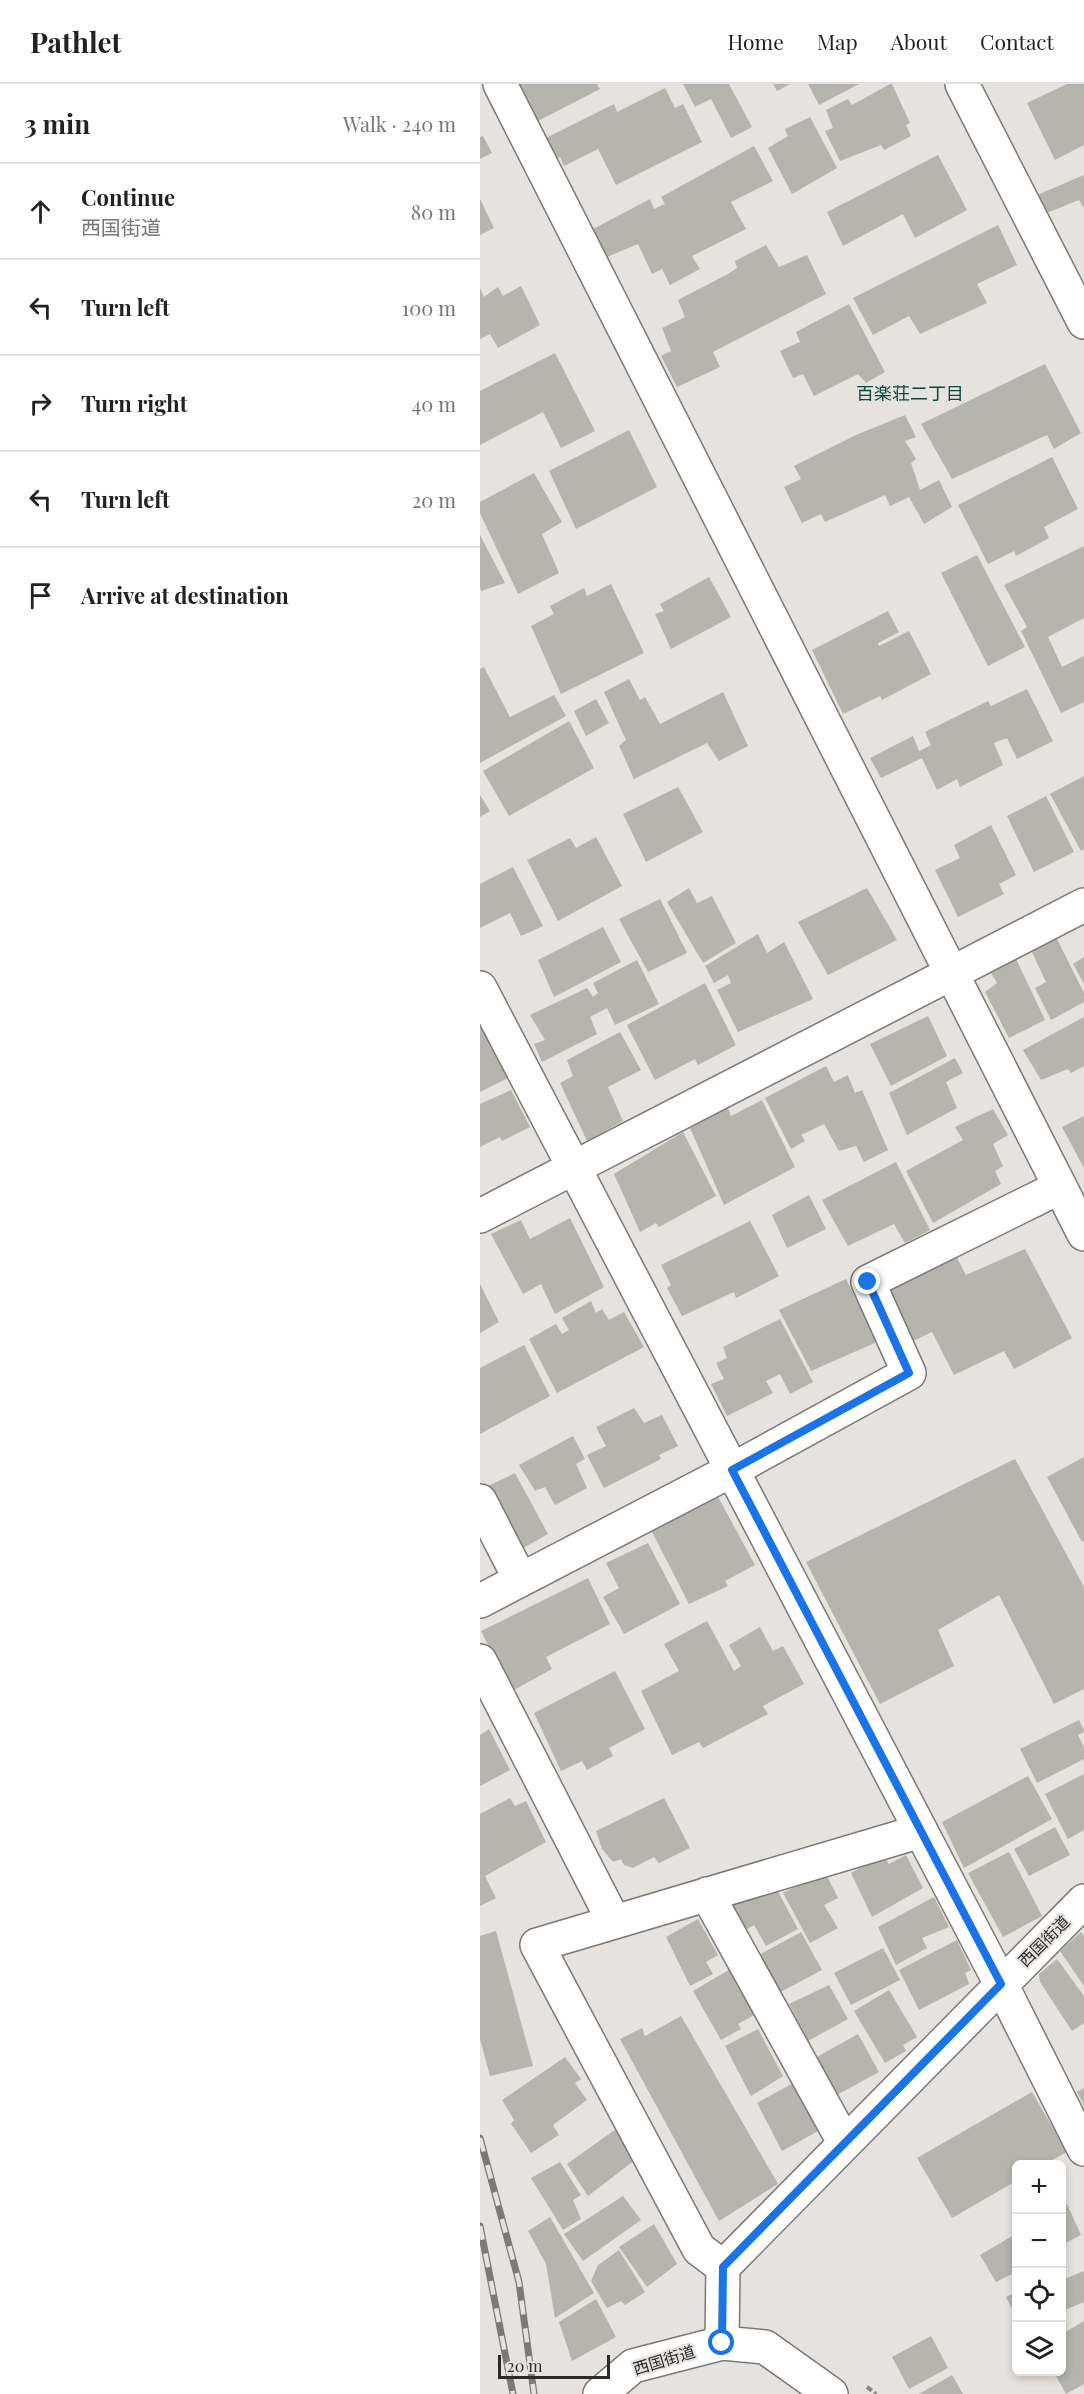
<!DOCTYPE html>
<meta charset="utf-8">
<style>
:root{--surface:#fff;--page:#f2f2f2;--text:#222;--muted:#767676;--line:#e0e0e0}
body{margin:0;font-family:"Playfair Display","Noto Sans JP",serif;background:var(--page);color:var(--text)}
.controls{position:absolute;right:18px;bottom:18px;display:grid;overflow:hidden;border-radius:9px;box-shadow:0 3px 9px #0003}
.controls button{width:54px;height:54px;display:grid;place-items:center;padding:0;border:0;border-bottom:2px solid var(--line);background:var(--surface);color:var(--text);font:30px sans-serif}
.scale{position:absolute;left:18px;bottom:15px;width:112px;box-sizing:border-box;padding-left:6px;border:3px solid #2c2a29;border-top:0;font-size:16px;line-height:21px;white-space:nowrap;color:#2c2a29;-webkit-text-stroke:4px #e6e2df;paint-order:stroke}
.stop{position:absolute;width:18px;height:18px;margin:-14px;border:4px solid #1a73e8;border-radius:50%;background:#fff}
.stop.end{background:#1a73e8;border-color:#fff;box-shadow:0 2px 6px #0008}
.list{margin:0;padding:0;list-style:none}
h2{display:flex;justify-content:space-between;align-items:center;height:78px;margin:0;padding:0 24px;font-size:26px}
h2 small{font-size:20px;font-weight:400;color:var(--muted)}
.list li{display:grid;grid-template-columns:39px 1fr auto;gap:18px;align-items:center;box-sizing:border-box;height:96px;padding:0 24px;border-top:2px solid var(--line)}
.list b{display:block;font-size:22px;white-space:nowrap}
.list p{margin:0;font-size:20px;white-space:nowrap;color:var(--muted)}
.list em{font-size:20px;font-style:normal;color:var(--muted)}
.icon{flex:none;width:33px;height:33px;fill:none;stroke:currentColor;stroke-width:2;stroke-linecap:round;stroke-linejoin:round}
.map{position:relative;flex:none;width:604px;height:2310px;overflow:hidden}
header{display:flex;align-items:center;gap:36px;box-sizing:border-box;height:84px;padding:0 30px;background:var(--surface);border-bottom:2px solid var(--line)}
header strong{font-size:28px}
nav{display:flex;gap:33px;margin-inline-start:auto;font-size:21px}
main{display:flex}
aside{flex:1;background:var(--surface)}
.map>svg:first-child{display:block}
.building{fill:#b5b4af}
.lines{fill:none;stroke-linecap:round;stroke-linejoin:round}
.minor-casing{stroke:#7c7976;stroke-width:36}
.path{stroke:#878482;stroke-width:4;stroke-dasharray:6 3;stroke-linecap:butt}
.minor{stroke:#fff;stroke-width:33}
.rail-casing{stroke:#7c7a78;stroke-width:7}
.rail{stroke:#e6e2df;stroke-width:4.5;stroke-dasharray:14;stroke-linecap:butt}
.route{stroke:#1a73e8;stroke-width:8}
.labels{text-anchor:middle;stroke-width:4.5;stroke-linejoin:round;paint-order:stroke}
.street-label{font-size:16px;fill:#2c2a29;stroke:#e6e2df}
.neighbourhood-label{font-size:18px;fill:#0a463c;stroke:#e6e2df}
</style>
<header>
<strong>Pathlet</strong>
<nav><a>Home</a><a>Map</a><a>About</a><a>Contact</a></nav>
</header>
<main>
<aside>
<h2>3 min<small>Walk · 240 m</small></h2>
<ul class="list">
<li><svg class="icon" aria-label="ahead" viewBox="0 0 24 24"><path d="M12 20V5M6 11l6-6 6 6"/></svg><div><b>Continue</b><p>西国街道</p></div><em>80 m</em></li>
<li><svg class="icon" aria-label="left" viewBox="0 0 24 24"><path d="M17 20v-9H6M10 6l-5 5 5 5"/></svg><div><b>Turn left</b></div><em>100 m</em></li>
<li><svg class="icon" aria-label="right" viewBox="0 0 24 24"><path d="M7 20v-9h11M14 6l5 5-5 5"/></svg><div><b>Turn right</b></div><em>40 m</em></li>
<li><svg class="icon" aria-label="left" viewBox="0 0 24 24"><path d="M17 20v-9H6M10 6l-5 5 5 5"/></svg><div><b>Turn left</b></div><em>20 m</em></li>
<li><svg class="icon" aria-label="arrive" viewBox="0 0 24 24"><path d="M6 21V4h12l-3 4 3 4H6"/></svg><div><b>Arrive at destination</b></div></li>
</ul>
</aside>
<div class="map">
<svg width="604" height="2310" viewBox="0 0 604 2310">
<rect width="100%" height="100%" fill="#e6e2df"/>
<path class="building" d="M39,0H117L120,5L58,37Z
M203,0H249L272,43L251,54L231,15L215,23Z
M293,0H310L297,7Z
M328,0H379L339,21Z
M410,0H412L430,39L426,41L431,52L404,66L401,61L360,77L345,47L353,44L346,26L368,15L372,21Z
M587,0H604V61L575,76L547,19Z
M185,4L195,24L203,20L222,58L136,101L118,65L84,82L80,73L74,76L64,55L134,20L137,28Z
M330,33L357,84L312,110L288,64L308,52L305,45Z
M3,52L12,69L0,75V53Z
M274,62L293,97L251,118L266,145L212,172L220,185L190,201L182,185L172,190L158,160L127,173L113,145L170,115L174,125L185,120L181,113Z
M458,71L487,126L435,154L423,130L363,162L347,128Z
M604,91V124L599,116L564,130L557,111Z
M0,115L14,144L0,151Z
M518,141L537,181L497,200L507,219L440,250L429,232L393,251L373,214Z
M286,161L299,183L327,171L346,210L233,268L240,283L197,303L181,272L191,267L182,244L205,233L198,216L248,190L257,184L255,177Z
M41,202L60,241L18,264L10,250L0,255V204L4,213L18,203L23,212Z
M369,220L405,288L386,299L378,290L334,312L323,290L313,294L300,267L320,258L316,248Z
M75,269L115,347L81,364L63,328L0,361V307Z
M565,280L601,349L574,365L567,351L472,395L441,340Z
M425,331L436,353L425,357L436,375L431,379L440,406L459,396L472,423L444,440L429,413L410,422L405,411L345,438L341,430L322,439L304,403L321,395L314,382L376,351Z
M149,346L177,403L96,445L69,387Z
M572,373L598,425L564,443L569,454L536,472L534,467L508,480L478,421Z
M54,389L82,438L62,450L79,489L38,510L0,429V418Z
M0,451L25,499L1,507L0,503Z
M604,462V534L568,553L582,583L604,572V618L581,629L541,547L547,543L524,501Z
M497,471L545,563L508,582L461,489Z
M229,493L251,533L191,565L175,530L184,527L180,520Z
M131,500L164,569L81,610L51,542L74,530L70,522L104,504L107,512Z
M408,527L419,548L398,559L399,562L429,547L451,590L402,616L400,612L363,630L332,566Z
M4,583L30,633L74,611L86,632L0,679V585Z
M149,595L160,616L165,613L180,640L243,608L268,662L239,677L227,659L154,695L139,662L146,656L124,608Z
M547,605L573,657L537,675L527,654L514,659L523,681L480,703L477,695L457,706L442,674L401,694L390,674L433,652L439,667L451,661L445,648L508,617L511,622Z
M116,615L129,639L106,652L94,627Z
M89,637L114,684L29,732L3,687Z
M604,692V765L601,767L570,710Z
M198,703L223,748L166,778L143,730Z
M0,711L10,727L0,733Z
M566,712L594,768L554,788L527,732Z
M511,741L536,791L519,800L524,810L478,833L455,786L480,774L474,761Z
M116,753L142,802L78,837L47,776L90,754L96,764Z
M33,783L63,842L41,852L30,829L0,844V800Z
M209,804L217,819L232,812L256,859L223,879L187,818Z
M387,804L417,856L348,891L318,838Z
M180,815L207,869L168,888L139,835Z
M123,843L141,878L74,913L58,876Z
M278,850L287,869L304,858L333,915L258,948L237,906L251,899L248,891L234,899L225,882Z
M576,853L604,909V918L571,936L555,904L566,898L552,868Z
M604,873V900L593,880Z
M536,875L565,936L529,954L505,908L517,899L511,889Z
M157,876L179,920L135,941L127,924L110,933L117,950L62,978L54,960L65,956L50,931L107,904L113,913L118,909L113,899Z
M225,899L256,961L218,981L215,975L175,996L147,941Z
M448,932L467,972L411,1002L390,960Z
M604,933V982L591,989L588,985L561,996L543,966Z
M4,942L30,993L0,1008V944Z
M140,948L161,986L128,1003L143,1037L107,1057L80,999L93,992L87,976Z
M475,974L483,989L466,998L477,1024L427,1051L409,1009Z
M346,982L354,998L368,991L375,1009L382,1006L408,1066L384,1078L376,1062L359,1067L344,1040L321,1051L325,1057L311,1065L285,1014Z
M31,1006L50,1043L22,1057L20,1053L0,1063V1020Z
M282,1016L315,1083L244,1121L210,1044L248,1024L251,1032Z
M513,1025L528,1051L513,1060L523,1082L515,1087L521,1100L453,1139L426,1087L483,1056L475,1043Z
M604,1032V1084L582,1043Z
M203,1048L236,1112L179,1143L176,1139L160,1148L134,1090Z
M416,1078L450,1146L425,1159L414,1140L368,1162L342,1116Z
M329,1111L346,1145L307,1164L292,1131Z
M90,1134L124,1203L75,1230L61,1200L43,1210L11,1150L41,1136L50,1155Z
M270,1137L299,1192L256,1214L254,1208L202,1232L187,1204L191,1201L181,1181Z
M545,1165L592,1254L534,1285L524,1267L474,1291L452,1248L431,1258L403,1205L474,1168L486,1191Z
M366,1195L397,1258L331,1287L299,1226Z
M0,1200L19,1238L0,1249Z
M111,1217L116,1229L122,1225L129,1236L144,1228L164,1263L77,1309L49,1255L76,1240L82,1250L89,1246L82,1234Z
M300,1235L333,1298L310,1310L300,1290L286,1297L293,1309L247,1332L231,1300L244,1295L236,1279L247,1274L243,1263Z
M44,1261L70,1312L0,1350V1284Z
M154,1324L164,1339L182,1331L198,1362L179,1371L181,1375L124,1404L107,1371L126,1362L116,1343Z
M93,1352L105,1375L96,1380L107,1404L75,1421L65,1403L55,1407L39,1381Z
M604,1373V1457L602,1458L567,1393Z
M535,1375L604,1503V1605L574,1620L519,1511L458,1546L474,1582L400,1620L326,1478Z
M35,1389L68,1450L38,1467L4,1404Z
M236,1409L275,1481L245,1497L248,1502L209,1520L170,1444Z
M168,1459L200,1520L144,1550L123,1513L139,1504L126,1479Z
M108,1494L130,1540L66,1573L72,1585L32,1607L1,1547Z
M227,1537L254,1587L261,1582L249,1561L280,1543L293,1567L303,1562L324,1600L283,1622L288,1630L223,1664L219,1658L192,1671L161,1607L199,1587L184,1560Z
M135,1587L165,1645L129,1664L133,1672L107,1686L102,1677L81,1687L54,1629Z
M599,1636L604,1646V1648L598,1651L604,1663V1675L557,1699L540,1665Z
M9,1645L30,1686L0,1702V1651Z
M604,1690V1746L588,1755L565,1710Z
M548,1692L572,1735L484,1784L462,1738Z
M30,1714L35,1722L46,1717L66,1758L5,1792L16,1814L0,1822V1730Z
M184,1714L210,1764L179,1779L174,1773L153,1784L144,1781L141,1775L133,1778L122,1765L116,1747Z
M575,1743L590,1771L549,1792L534,1765Z
M529,1768L562,1832L523,1853L488,1789Z
M403,1771L409,1780L426,1771L443,1804L392,1833L371,1789Z
M345,1788L358,1814L344,1821L358,1844L330,1859L303,1809Z
M294,1800L318,1845L286,1862L274,1841L264,1847L251,1823Z
M454,1813L469,1843L442,1854L447,1864L416,1881L398,1843Z
M218,1835L238,1871L226,1878L233,1890L210,1902L186,1853Z
M16,1847L53,1982L10,1992L0,1955V1852Z
M321,1848L342,1886L295,1911L275,1873Z
M601,1848L604,1852V1902L580,1867Z
M477,1856L491,1886L485,1889L489,1900L439,1926L419,1886Z
M403,1864L420,1896L371,1921L354,1889Z
M577,1875L604,1912V1939L592,1947L560,1898L559,1890Z
M252,1884L276,1930L258,1940L261,1945L241,1956L213,1907Z
M349,1901L368,1935L328,1957L309,1920Z
M409,1906L437,1953L423,1961L426,1967L405,1979L374,1927Z
M201,1932L298,2100L239,2137L140,1955L162,1944L165,1952Z
M278,1945L303,1992L271,2012L245,1962Z
M378,1950L399,1988L357,2011L335,1974Z
M85,1973L101,1995L95,1999L107,2016L73,2041L79,2051L51,2069L31,2040L34,2036L22,2016Z
M315,1998L340,2046L302,2067L277,2019Z
M604,2004V2021L597,2008Z
M552,2008L587,2068L565,2080H536V2097L472,2134L437,2074Z
M136,2045L155,2076L108,2112L87,2080Z
M80,2078L101,2111L93,2116L101,2135L83,2146L51,2094Z
M143,2112L161,2136L103,2177L84,2150Z
M587,2120L601,2151L582,2161V2123Z
M70,2133L114,2209L75,2234L66,2180L48,2147Z
M174,2140L197,2180L167,2203L139,2163Z
M534,2151L536,2156V2188L516,2198L500,2171Z
M139,2166L165,2208L145,2221L141,2217L127,2224L111,2197L118,2181Z
M604,2187V2218L585,2226L582,2217V2196Z
M536,2208V2233L526,2213Z
M116,2215L136,2253L92,2277L79,2238Z
M604,2237V2300L586,2310L574,2288H582V2250Z
M451,2252L468,2284L429,2305L412,2273Z
M472,2291L483,2310H439Z"/>
<g class="lines">
<defs>
<path id="minor" d="M20,0L604,1150
M482,0L604,238
M0,904L521,1900L604,2065
M0,1132L604,821
M0,1417L40,1495
M0,1517L252,1386L429,1289L388,1198L580,1103
M0,1577L134,1838
M227,1810L364,2058
M243,2183L219,2165L57,1861L441,1747
M242,2259L285,2263L351,2310
M120,2310L153,2282L242,2259L243,2183L604,1817"/>
</defs>
<use href="#minor" class="minor-casing"/>
<path class="path" d="M387,2303L396,2310"/>
<use href="#minor" class="minor"/>
<defs>
<path id="rail" d="M0,2054L39,2198L54,2310
M0,2142L33,2310"/>
</defs>
<use href="#rail" class="rail-casing"/>
<use href="#rail" class="rail"/>
</g>
<g class="lines">
<path class="route" d="M242,2259L243,2183L521,1900L252,1386L429,1289L388,1198"/>
</g>
<g class="labels">
<g class="street-label">
<text transform="translate(564 1857) rotate(-45)" y="6">西国街道</text>
<text transform="translate(184 2276) rotate(-17)" y="6">西国街道</text>
</g>
<g class="neighbourhood-label">
<text x="430" y="316">百楽荘二丁目</text>
</g>
</g>
</svg>
<div class="controls">
<button>+</button>
<button>−</button>
<button><svg class="icon" aria-label="locate" viewBox="0 0 24 24"><circle cx="12" cy="12" r="6"/><path d="M12 2v4M12 18v4M2 12h4M18 12h4"/></svg></button>
<button><svg class="icon" aria-label="layers" viewBox="0 0 24 24"><path d="M12 4l9 5-9 5-9-5zM3 14l9 5 9-5"/></svg></button>
</div>
<div class="scale">20 m</div>
<div class="stop" style="left:242px;top:2259px"></div>
<div class="stop end" style="left:388px;top:1198px"></div>
</div>
</main>
